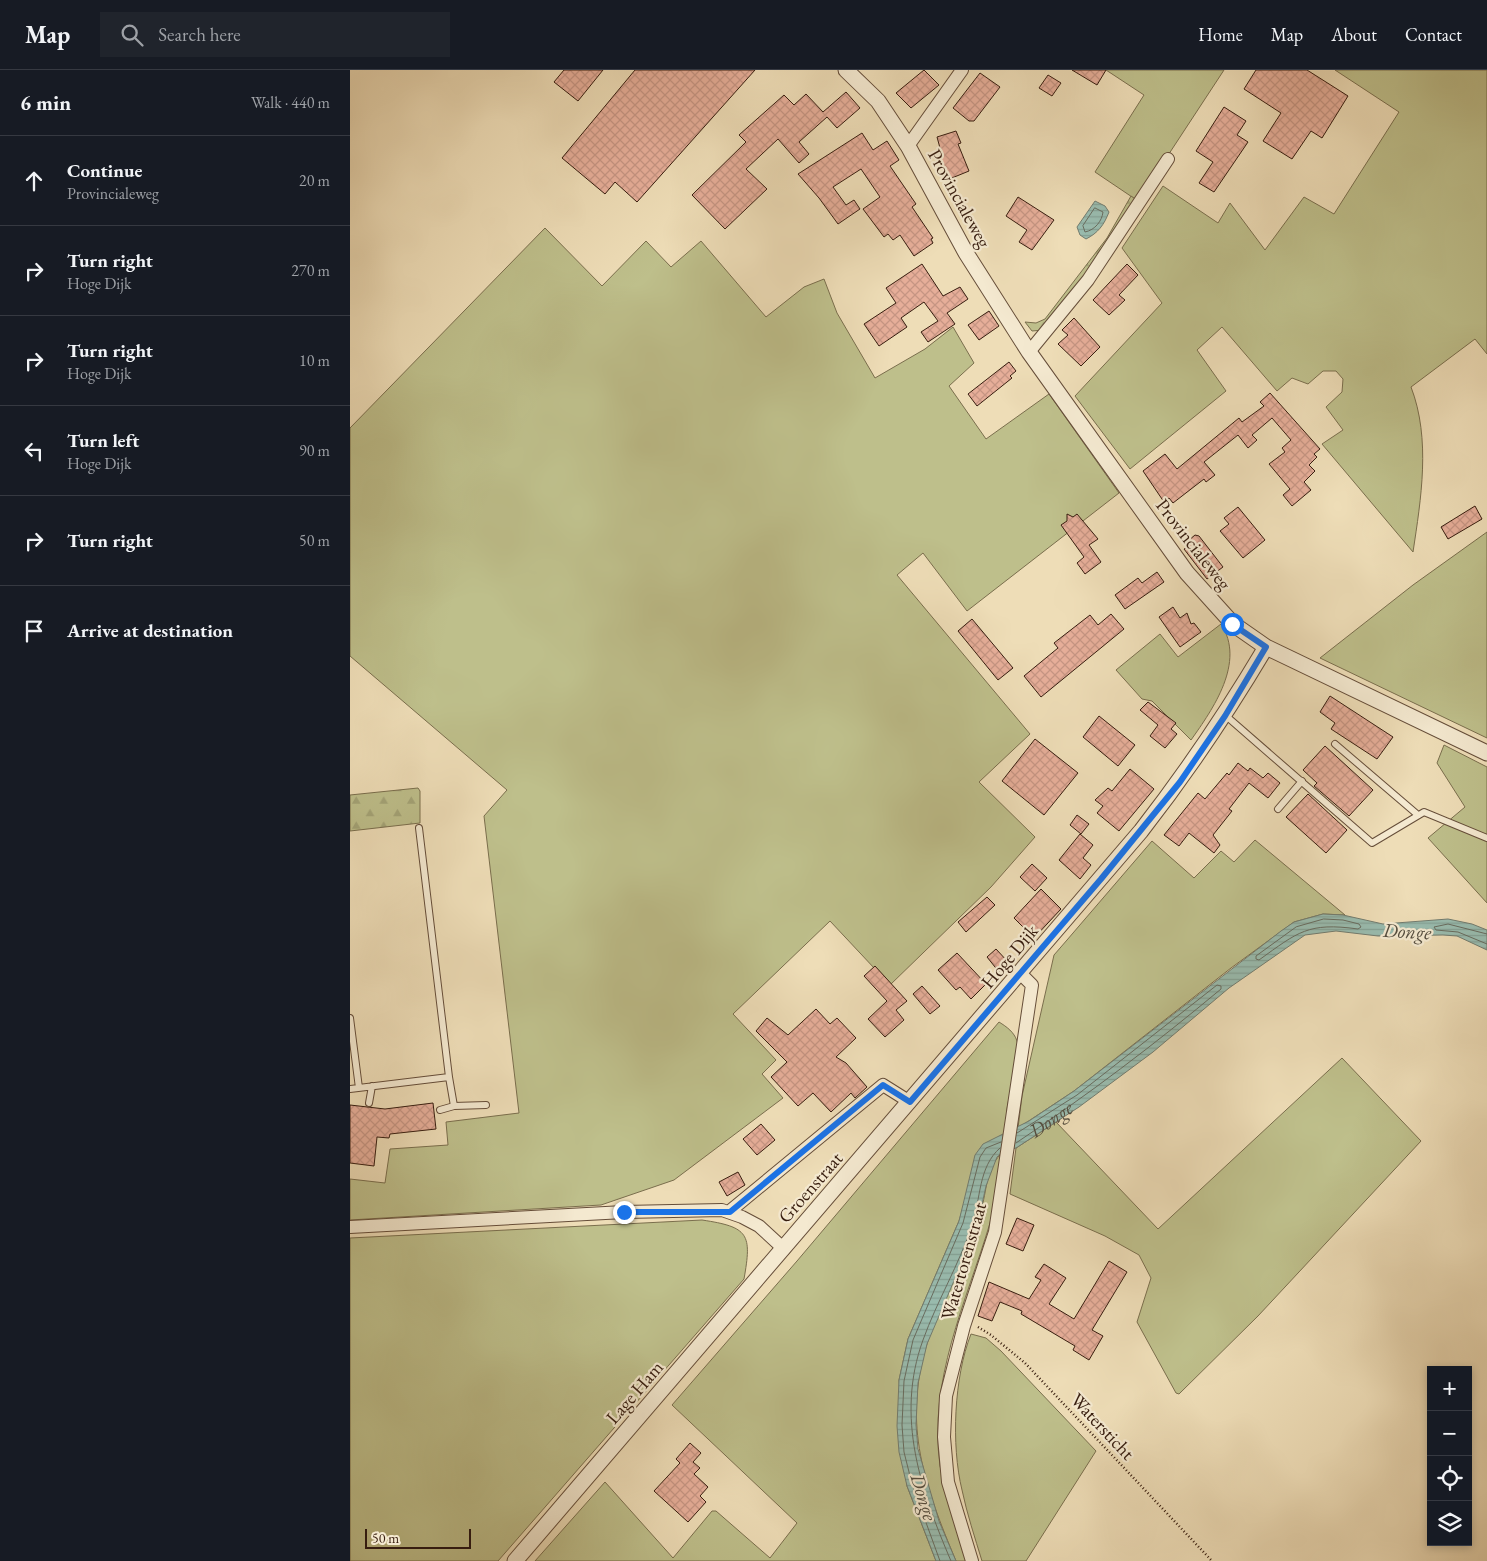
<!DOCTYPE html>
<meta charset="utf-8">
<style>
:root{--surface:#171b24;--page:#20242c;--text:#f1f3f6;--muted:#9ea1a6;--line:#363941}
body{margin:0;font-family:"EB Garamond",serif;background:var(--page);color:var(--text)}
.controls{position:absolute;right:15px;bottom:15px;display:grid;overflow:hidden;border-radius:0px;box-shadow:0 2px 8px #0003}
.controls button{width:45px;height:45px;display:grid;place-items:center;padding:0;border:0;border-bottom:1px solid var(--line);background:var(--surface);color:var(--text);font:25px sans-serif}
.scale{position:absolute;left:15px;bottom:12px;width:106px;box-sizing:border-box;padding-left:5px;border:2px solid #371d0f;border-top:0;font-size:14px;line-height:18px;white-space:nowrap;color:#371d0f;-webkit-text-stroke:4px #f4e9d0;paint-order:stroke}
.stop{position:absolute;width:15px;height:15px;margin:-11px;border:4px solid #1a73e8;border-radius:50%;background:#fff}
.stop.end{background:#1a73e8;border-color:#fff;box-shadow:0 1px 5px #0008}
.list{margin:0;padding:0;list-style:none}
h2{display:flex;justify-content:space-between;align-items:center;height:65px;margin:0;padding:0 20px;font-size:21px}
h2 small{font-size:16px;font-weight:400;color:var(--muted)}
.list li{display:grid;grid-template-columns:32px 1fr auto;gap:15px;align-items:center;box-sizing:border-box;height:90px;padding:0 20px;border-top:1px solid var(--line)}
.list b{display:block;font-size:19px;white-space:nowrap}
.list p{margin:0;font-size:16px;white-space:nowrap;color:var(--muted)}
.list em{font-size:16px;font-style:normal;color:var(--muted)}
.icon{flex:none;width:28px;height:28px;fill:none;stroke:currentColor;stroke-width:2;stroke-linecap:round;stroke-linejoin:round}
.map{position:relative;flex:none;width:1137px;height:1491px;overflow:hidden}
header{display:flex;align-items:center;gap:30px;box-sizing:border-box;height:70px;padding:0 25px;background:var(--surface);border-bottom:1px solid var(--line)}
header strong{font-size:24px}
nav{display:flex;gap:28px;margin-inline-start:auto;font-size:18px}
.search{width:350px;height:45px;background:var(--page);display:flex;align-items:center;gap:12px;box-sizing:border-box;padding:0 18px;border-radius:0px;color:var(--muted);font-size:19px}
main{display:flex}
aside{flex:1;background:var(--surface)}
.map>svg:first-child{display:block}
.green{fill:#bebf8b;stroke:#7a6e4d}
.forest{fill:url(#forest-firs);stroke:#7a6e4d}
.water{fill:url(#water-rules);stroke:#727c6f}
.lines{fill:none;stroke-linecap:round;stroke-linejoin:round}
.shore{stroke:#686c5f;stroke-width:1}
.building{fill:url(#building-cross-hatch);stroke:#371d0f}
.service-casing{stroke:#654d39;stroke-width:8}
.minor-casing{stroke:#654d39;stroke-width:14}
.tertiary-casing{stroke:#654d39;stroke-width:17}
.path{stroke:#371d0f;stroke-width:2.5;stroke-dasharray:1 2.5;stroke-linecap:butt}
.service{stroke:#f4e9d0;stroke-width:6}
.minor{stroke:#f4e9d0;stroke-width:12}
.tertiary{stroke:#f4e9d0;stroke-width:15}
.route{stroke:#1a73e8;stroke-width:6}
.labels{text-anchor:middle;stroke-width:4.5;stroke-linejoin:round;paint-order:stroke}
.street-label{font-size:19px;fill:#371d0f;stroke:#f4e9d0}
.water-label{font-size:20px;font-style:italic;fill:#544d3f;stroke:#f4e9d0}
</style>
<header>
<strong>Map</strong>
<div class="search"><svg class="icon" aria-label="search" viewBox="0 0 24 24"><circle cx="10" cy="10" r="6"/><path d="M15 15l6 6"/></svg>Search here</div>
<nav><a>Home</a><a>Map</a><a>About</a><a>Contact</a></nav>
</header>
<main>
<aside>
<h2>6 min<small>Walk · 440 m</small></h2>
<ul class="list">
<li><svg class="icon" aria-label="ahead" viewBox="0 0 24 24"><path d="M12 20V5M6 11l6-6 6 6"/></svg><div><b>Continue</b><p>Provincialeweg</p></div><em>20 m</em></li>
<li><svg class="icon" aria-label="right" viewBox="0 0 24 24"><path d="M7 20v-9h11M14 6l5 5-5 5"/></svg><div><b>Turn right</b><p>Hoge Dijk</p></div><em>270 m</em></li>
<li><svg class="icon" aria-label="right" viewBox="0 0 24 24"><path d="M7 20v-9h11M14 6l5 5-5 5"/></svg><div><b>Turn right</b><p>Hoge Dijk</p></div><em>10 m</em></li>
<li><svg class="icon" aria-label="left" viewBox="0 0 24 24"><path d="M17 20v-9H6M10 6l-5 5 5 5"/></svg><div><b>Turn left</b><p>Hoge Dijk</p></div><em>90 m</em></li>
<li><svg class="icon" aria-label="right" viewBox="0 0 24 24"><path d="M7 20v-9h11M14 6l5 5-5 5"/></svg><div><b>Turn right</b></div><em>50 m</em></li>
<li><svg class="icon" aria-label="arrive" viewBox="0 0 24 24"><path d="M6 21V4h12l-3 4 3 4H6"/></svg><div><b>Arrive at destination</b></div></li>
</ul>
</aside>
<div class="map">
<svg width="1137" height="1491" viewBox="0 0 1137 1491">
<defs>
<pattern id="forest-firs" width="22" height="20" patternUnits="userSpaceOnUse" patternTransform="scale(1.25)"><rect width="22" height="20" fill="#bebf8b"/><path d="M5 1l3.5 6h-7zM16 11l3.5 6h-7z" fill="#a4a477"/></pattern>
<pattern id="water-rules" width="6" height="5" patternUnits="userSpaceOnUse" patternTransform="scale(1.25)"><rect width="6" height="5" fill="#99bcaf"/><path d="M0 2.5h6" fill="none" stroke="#84a195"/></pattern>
<pattern id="building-cross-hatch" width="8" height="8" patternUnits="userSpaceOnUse" patternTransform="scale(1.25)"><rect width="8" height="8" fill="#e6ae99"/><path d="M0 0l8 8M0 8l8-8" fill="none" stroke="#c69583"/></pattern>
</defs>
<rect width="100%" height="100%" fill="#eeddb7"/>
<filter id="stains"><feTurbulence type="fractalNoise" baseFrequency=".004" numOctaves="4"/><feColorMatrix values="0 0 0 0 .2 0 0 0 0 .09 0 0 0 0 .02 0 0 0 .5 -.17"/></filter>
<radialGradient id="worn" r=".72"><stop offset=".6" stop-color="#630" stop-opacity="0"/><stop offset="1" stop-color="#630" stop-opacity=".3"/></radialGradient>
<path class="green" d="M756,0H874L788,131L745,102L794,25Z
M985,0H1137V284L1125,269L1061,317C1081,369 1071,429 1063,482L972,374L993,360L976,337L992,322L993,309L986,301H973L958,314L942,308L927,321L872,257L847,280L876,321L780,399L725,326L812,233L772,178L813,116L868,153L880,133L915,180L954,127L984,144L1049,42Z
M195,158L252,216L296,171L321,197L351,171L416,247L454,217L474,209L487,243L525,308L575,279L603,257L624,293L599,316L636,369L699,324L769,423L617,541L573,483L547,505L680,664L629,712L685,767L641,817L540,915L480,851L383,944L426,990L412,1004L433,1028L324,1110L251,1135L0,1150V1109L35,1113L40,1079L98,1075L96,1052L169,1043L134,746L157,720L0,586V358Z
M1137,462V668L970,588L1063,515Z
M871,554C896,592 863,639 841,670L802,631L792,629L766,600L810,564L828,587Z
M1094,675L1137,697V833L1078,768L1115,737L1087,693Z
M905,770L995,845L973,844L944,852L881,898L724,1021L668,1058L672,1026L704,885L717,870L802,771L844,808L871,781L884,792Z
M649,952C657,957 664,962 667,971C671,983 659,1025 657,1039C655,1046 660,1054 656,1064C643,1095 617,1115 609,1151L558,1269L549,1310L557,1416L586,1491H185L255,1412L323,1488L362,1441H366L420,1488L447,1453L322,1335L447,1191Z
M992,988L1071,1071L908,1246L829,1324L826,1323L787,1252L801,1208L789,1185L755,1166L660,1124L666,1078L706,1052L808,1159Z
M653,1082C649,1105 646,1130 640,1153C616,1233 578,1310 590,1396L616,1491H606C575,1417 552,1355 577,1274C587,1238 609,1205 621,1169C624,1159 629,1148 632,1137C637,1117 637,1096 653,1082Z
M352,1150C399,1157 402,1164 394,1209L148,1491H0V1168Z
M621,1264L636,1268L651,1281L746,1381L676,1491H632C625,1468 617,1444 612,1420C601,1375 604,1307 621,1264Z"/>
<path class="forest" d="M781,126L788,131L694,260L682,261L675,252L686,253L695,249L757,168Z
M68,718L70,721V753L0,761V725Z"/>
<path class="water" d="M745,131L755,136L759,142C754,155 748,163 736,169L730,165L727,157Z
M973,844L993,845L1033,854L1098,849L1122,854L1137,860V880L1107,866L1093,865L1028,866L986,861L955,865L879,918L803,982L729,1037L666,1078L653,1082L647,1087L636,1116L627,1157L577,1274L568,1313L566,1355L568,1379L589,1451L606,1491H586L557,1416L549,1382L547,1356L549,1310L558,1269L609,1151L625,1085L633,1074L679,1051L724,1021L931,861L944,852Z"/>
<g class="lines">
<g class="shore">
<path d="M745,138L753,142C752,151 745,160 735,162L733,156Z"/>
<path d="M974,849L993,850L1009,854L1011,857L1008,859C958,852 948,862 909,890L906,889V886L946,857Z"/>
<path d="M1137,864L1098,854L1084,857L1086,860L1108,862L1137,874"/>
<path id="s1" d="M666,1073C738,1025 805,974 871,919V916L867,915L727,1025L667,1063"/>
<path d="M590,1491L562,1414L554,1382L552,1355L554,1311L563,1270L613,1153L630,1087L636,1078L651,1072"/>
<path d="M601,1491C571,1421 545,1347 573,1270C587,1231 609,1195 622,1155C631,1129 628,1097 650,1078"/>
</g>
</g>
<path class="building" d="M214,0H253L228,31L204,12Z
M285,0H405L287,132L265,112L255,124L212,88Z
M574,0L589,15L561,38L546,23Z
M722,0H756L747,15Z
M906,0H957L998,26L972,68L961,61L942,89L913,71L931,43L894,19Z
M630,3L650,17L624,51H619L603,38Z
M698,5L711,13L702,26L689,18Z
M496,22L510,38L487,58L477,47L449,72L459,84L449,93L428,69L396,99L417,119L375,159L342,125L396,72L389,65L434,25L444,35L456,24L473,42Z
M874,37L896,51L887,65L898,72L864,122L849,113L863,92L846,81Z
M606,61L611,73L608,74L619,101L597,110L587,79L590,78L587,67Z
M512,63L523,80L537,71L549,90L540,96L566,134L562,137L583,168L581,169L583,173L564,186L550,165L543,170L538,164L534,167L513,139L530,127L511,99L483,117L496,135L504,130L510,139L488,154L469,128L448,104Z
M668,127L704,150L682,180L669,172L677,160L656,146Z
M572,194L593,226L610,217L618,229L597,243L605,254L578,272L571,262L588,251L574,232L551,248L557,257L529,276L514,254L546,233L536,218Z
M777,194L788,205L769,225L775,230L759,245L743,230Z
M639,241L649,256L629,270L618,255Z
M724,248L750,277L731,296L708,274L718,265L712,260Z
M659,292L666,301L660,306L662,308L627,336L618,324Z
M920,323L970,379L964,384L967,387L959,395L965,401L954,412L961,420L942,436L933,425L940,419L919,394L935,382L932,378L941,370L922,348L902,365L907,370L898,378L888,365L854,392L865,405L856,412L854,409L823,433L819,428L814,432L793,401L815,384L827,399L889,348L892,352L914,336L910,332Z
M1125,436L1132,449L1098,469L1091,457Z
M888,437L915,470L893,488L870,461L879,454L874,448Z
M717,444L723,447L727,444L748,469L739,475L751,492L735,504L727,493L734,487L711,455L717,451Z
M845,465L849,466L873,497L857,509L834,479L838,477L839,470Z
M807,502L814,512L775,539L765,525L788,508L792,513Z
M823,537L830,548L837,543L841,554L844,553L851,562L830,577L809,547Z
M761,544L774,559L691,627L674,606L708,578L704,573L740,545L748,555Z
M622,549L663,598L648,610L608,561Z
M980,626L1043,667L1027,689L981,659L985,653L970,642Z
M798,632L826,653L821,659L827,664L815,678L800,666L808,655L790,640Z
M749,646L785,675L768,696L733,667Z
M685,669L728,703L694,745L652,711Z
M975,676L1023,720L999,746L964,716L967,713L953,700Z
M888,693L898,701L900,698L913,708L918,703L930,713L918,728L899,713L879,739L882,741L863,765L870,775L864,783L839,763L829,776L814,765L848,723L855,729L877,703L879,705Z
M780,699L804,719L769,761L747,743L753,736L745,730L758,718L762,721Z
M958,724L997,760L976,783L936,747Z
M727,745L739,754L731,764L720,755Z
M730,764L743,775L733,788L741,795L730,809L709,790Z
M682,794L697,808L685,821L670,807Z
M691,819L711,839L684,868L664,848Z
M637,827L645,835L616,862L608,852Z
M646,879L659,893L649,902L637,887Z
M607,883L636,914L621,929L610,917L606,920L588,900Z
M525,896L557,931L546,940L554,950L535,967L518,949L537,931L514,906Z
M572,916L590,936L580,944L563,924Z
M466,939L480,954L487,948L506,968L486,987L496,993L517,1017L505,1028L501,1023L481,1042L463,1023L448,1036L421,1007L437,992L406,961L417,948L438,965Z
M83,1033L86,1059L40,1064L39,1068L27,1067L24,1096L0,1093V1035L35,1039Z
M411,1054L425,1070L407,1085L393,1069Z
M388,1102L395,1115L377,1126L369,1112Z
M667,1148L684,1155L673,1181L656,1174Z
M759,1191L777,1202L742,1260L753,1266L739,1290L723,1280L725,1276L671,1244L672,1241L650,1232L642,1251L628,1246L639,1212L679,1229L691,1210L685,1207L694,1194L716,1208L699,1234L724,1249Z
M340,1373L351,1383L343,1392L350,1398L344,1404L358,1417L350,1426L356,1432L338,1452L304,1421L330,1393L326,1389Z"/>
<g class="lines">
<defs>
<path id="service" d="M875,645L1022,773L1074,742L1137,768
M985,674L1068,745
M928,739L952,711
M69,758L99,1007
M0,948L9,1018
M0,1019L99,1007L104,1036
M19,1033L22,1016
M90,1040L104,1036L136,1035"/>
<path id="minor" d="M558,76L612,0
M679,282L738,210L818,89
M380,1141L533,1015L560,1032
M0,1157L274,1142L372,1140L392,1147L409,1156L434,1179
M622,1491L598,1412L594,1367L596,1326L614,1256L645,1162L682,915L670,903"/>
<path id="tertiary" d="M496,0L528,31L558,76L616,183L679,282L837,503L883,554L916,577L1137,683
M165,1491L791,761C837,702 878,641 916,577"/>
</defs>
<use href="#service" class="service-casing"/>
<use href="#minor" class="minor-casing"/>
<use href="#tertiary" class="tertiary-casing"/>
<path class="path" d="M628,1257L641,1265L675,1293L862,1491"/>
<use href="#service" class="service"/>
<use href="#minor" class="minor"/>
<use href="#tertiary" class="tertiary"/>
</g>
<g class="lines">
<path class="route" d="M274,1142H380L533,1015L560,1032L751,809L830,712L875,646L916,577L882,554"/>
</g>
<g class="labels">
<g class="street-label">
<text transform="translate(610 128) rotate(61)" y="7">Provincialeweg</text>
<text transform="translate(844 474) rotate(52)" y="7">Provincialeweg</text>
<text transform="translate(659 886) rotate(-50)" y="7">Hoge Dijk</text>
<text transform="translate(460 1117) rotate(-49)" y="7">Groenstraat</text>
<text transform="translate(613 1191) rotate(-74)" y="7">Watertorenstraat</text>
<text transform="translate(284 1322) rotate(-49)" y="7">Lage Ham</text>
<text transform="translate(753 1356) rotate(47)" y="7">Watersticht</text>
</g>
<g class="water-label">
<text transform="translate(1057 861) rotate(3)" y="7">Donge</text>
<text dy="7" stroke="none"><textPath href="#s1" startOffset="42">Donge</textPath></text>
<text transform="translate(574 1427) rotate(73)" y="7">Donge</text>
</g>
</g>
<rect width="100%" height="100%" filter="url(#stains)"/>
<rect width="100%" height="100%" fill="url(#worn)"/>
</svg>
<div class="controls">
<button>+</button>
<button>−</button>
<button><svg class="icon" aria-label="locate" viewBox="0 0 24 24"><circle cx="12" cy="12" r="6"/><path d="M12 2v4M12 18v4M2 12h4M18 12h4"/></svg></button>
<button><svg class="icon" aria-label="layers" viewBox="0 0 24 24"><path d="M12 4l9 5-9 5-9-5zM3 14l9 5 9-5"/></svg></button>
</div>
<div class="scale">50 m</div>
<div class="stop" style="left:882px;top:554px"></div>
<div class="stop end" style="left:274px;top:1142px"></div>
</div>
</main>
